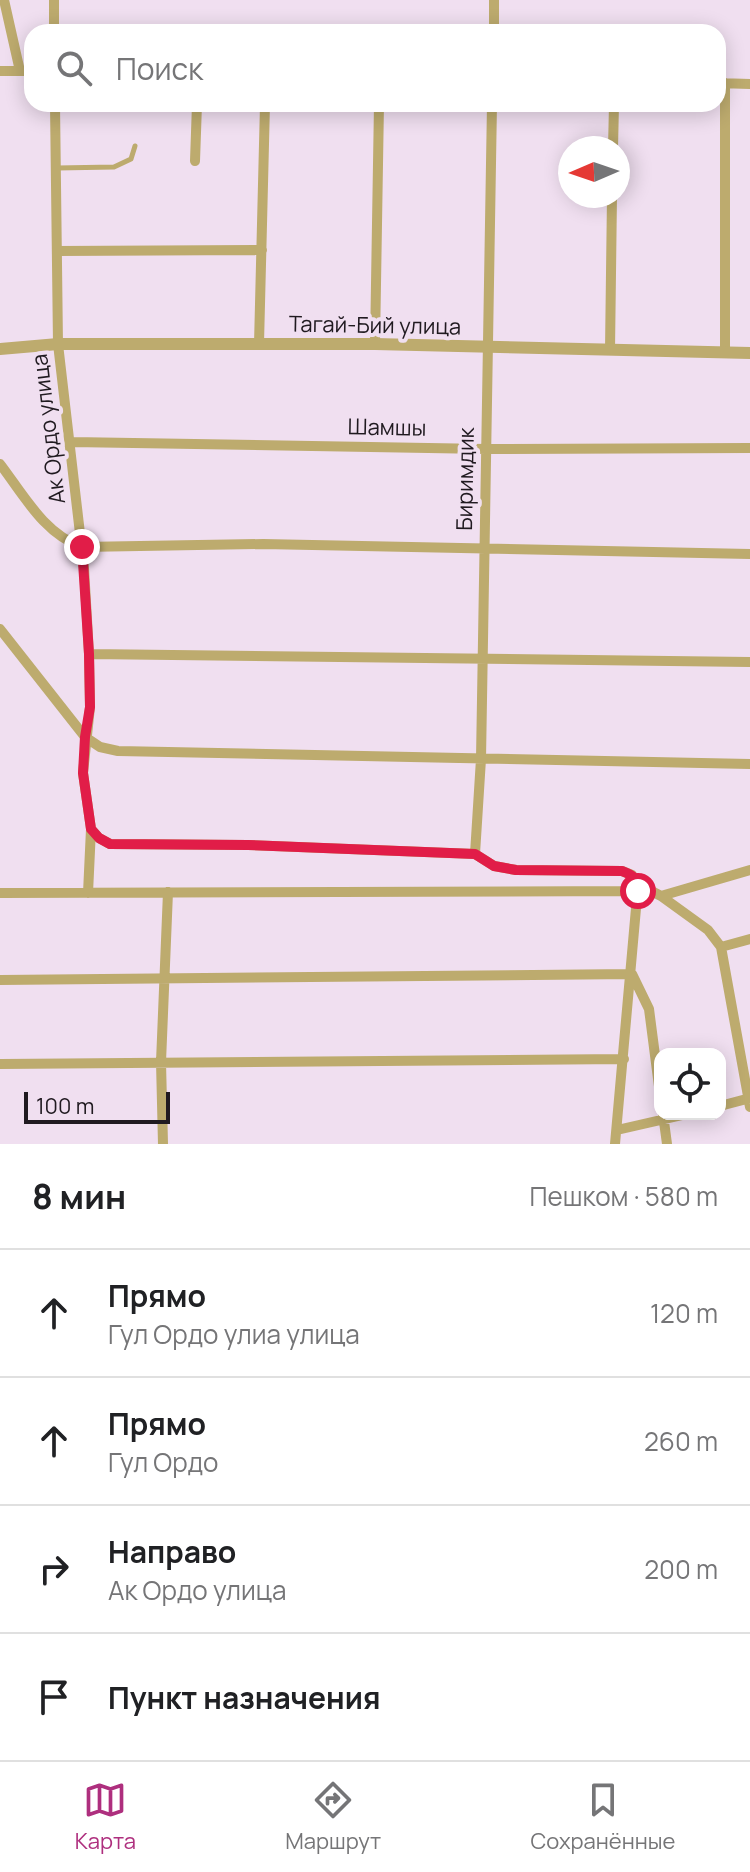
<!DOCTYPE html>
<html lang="ru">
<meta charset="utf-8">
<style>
:root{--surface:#fff;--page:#f2f2f2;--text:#202124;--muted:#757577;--line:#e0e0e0;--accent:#ae2f7e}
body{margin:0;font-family:Manrope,sans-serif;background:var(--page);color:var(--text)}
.controls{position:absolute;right:24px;bottom:24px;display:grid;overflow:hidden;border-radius:16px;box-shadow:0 4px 20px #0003}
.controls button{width:72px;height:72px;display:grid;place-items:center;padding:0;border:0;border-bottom:2px solid var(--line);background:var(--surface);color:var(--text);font:40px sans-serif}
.compass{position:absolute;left:558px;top:136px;width:72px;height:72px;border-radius:50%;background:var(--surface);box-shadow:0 4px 20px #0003;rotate:268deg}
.scale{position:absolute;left:24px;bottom:20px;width:146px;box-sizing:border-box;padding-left:8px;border:4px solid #201a20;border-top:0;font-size:22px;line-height:28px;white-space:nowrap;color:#201a20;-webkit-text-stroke:6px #f0dff0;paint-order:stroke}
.stop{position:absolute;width:24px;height:24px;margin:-18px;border:6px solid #e11d48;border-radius:50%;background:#fff}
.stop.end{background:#e11d48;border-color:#fff;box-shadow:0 2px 8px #0008}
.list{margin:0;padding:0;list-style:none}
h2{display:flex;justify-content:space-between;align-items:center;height:104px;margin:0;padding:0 32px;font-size:34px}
h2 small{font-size:26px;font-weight:400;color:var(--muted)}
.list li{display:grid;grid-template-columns:52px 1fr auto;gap:24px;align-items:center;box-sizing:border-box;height:128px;padding:0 32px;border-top:2px solid var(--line)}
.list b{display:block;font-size:30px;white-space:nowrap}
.list p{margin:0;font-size:26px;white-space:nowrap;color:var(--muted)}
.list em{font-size:26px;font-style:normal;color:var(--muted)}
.icon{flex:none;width:44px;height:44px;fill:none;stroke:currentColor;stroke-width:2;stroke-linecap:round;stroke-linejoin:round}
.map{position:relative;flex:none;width:750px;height:1144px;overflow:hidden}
.search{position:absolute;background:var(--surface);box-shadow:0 4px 20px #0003;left:24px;right:24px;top:24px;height:88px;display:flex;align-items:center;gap:20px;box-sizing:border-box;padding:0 28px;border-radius:24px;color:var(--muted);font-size:30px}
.sheet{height:616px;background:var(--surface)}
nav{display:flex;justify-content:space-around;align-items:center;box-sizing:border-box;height:112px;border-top:2px solid var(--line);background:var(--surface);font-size:22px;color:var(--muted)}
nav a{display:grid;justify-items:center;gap:4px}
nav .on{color:var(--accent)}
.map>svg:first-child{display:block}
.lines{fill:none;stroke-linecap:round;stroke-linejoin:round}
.service{stroke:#bdab6e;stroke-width:5}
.minor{stroke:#bdab6e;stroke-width:10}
.tertiary{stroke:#bdab6e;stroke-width:12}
.route{stroke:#e11d48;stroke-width:10}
.labels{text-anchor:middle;stroke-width:8;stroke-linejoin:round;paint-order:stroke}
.street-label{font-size:22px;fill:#201a20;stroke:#f0dff0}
</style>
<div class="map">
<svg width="750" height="1144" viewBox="0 0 750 1144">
<rect width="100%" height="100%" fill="#f0dff0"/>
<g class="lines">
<path class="service" d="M57,168L114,167L131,159L135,146"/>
<path class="minor" d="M4,0L20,71
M54,0V32
M494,32V0
M0,71H32
M718,83L750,84
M725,83V352
M55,104L58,344L84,568L89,654L90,707L83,773L91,829L88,893
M613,148L614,104
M195,161L197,104
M57,251L262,250
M259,344L265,104
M375,344L379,104
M610,350L612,196
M72,442L486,449L750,448
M0,464C23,494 44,534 82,547L263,544L750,554
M0,629L85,737L100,747L118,751L750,764
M89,654L750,662
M91,829L99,838L110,844L248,845L475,854
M475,854L481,759L492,104
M475,854L494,866L516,870L622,871L632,875L638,884L661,896L750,870
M0,893L638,891
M661,896L708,930L721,947L750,1107
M721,947L750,939
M0,980L632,974L649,1009L660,1094
M0,1064L624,1059
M720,1106L750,1098
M663,1114L667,1144
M617,1130L687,1114
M163,1144L161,1062L168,892
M615,1144L638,886"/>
<path class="tertiary" d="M0,349L58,344H375L750,353"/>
</g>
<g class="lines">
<path class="route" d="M82,547L89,654L90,707L85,737L83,773L91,829L99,838L110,844L248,845L475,854L494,866L516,870L622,871C633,875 639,879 638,891"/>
</g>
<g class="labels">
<g class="street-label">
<text transform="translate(375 325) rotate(1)" y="8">Тагай-Бий улица</text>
<text transform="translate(387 427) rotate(1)" y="8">Шамшы</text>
<text transform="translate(48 429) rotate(-97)" y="8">Ак Ордо улица</text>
<text transform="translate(465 479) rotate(-89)" y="8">Биримдик</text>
</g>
</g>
</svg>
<div class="controls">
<button><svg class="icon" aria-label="locate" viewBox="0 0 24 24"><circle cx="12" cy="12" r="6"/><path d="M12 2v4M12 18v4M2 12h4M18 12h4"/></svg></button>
</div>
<svg class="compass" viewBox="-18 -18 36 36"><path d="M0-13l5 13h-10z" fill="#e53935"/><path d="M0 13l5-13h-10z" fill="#757577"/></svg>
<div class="scale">100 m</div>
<div class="stop" style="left:638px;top:891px"></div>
<div class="stop end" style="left:82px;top:547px"></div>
<div class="search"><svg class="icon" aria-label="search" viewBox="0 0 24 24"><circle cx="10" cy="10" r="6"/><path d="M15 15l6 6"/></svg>Поиск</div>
</div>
<section class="sheet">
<h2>8 мин<small>Пешком · 580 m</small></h2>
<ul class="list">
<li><svg class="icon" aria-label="ahead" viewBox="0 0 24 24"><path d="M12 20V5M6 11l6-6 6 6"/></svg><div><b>Прямо</b><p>Гул Ордо улиа улица</p></div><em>120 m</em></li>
<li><svg class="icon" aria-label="ahead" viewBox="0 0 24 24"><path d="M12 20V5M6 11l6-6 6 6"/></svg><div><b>Прямо</b><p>Гул Ордо</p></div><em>260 m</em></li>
<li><svg class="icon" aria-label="right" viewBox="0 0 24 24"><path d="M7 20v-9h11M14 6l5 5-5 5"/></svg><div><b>Направо</b><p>Ак Ордо улица</p></div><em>200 m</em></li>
<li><svg class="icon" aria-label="arrive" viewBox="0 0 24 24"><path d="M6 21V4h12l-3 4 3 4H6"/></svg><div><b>Пункт назначения</b></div></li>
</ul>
</section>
<nav>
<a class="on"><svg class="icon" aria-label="map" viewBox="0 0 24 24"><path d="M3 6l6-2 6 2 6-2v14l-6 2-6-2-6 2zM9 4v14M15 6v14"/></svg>Карта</a>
<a><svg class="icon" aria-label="directions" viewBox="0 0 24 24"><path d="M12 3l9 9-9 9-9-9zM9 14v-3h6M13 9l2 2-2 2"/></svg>Маршрут</a>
<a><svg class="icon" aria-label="saved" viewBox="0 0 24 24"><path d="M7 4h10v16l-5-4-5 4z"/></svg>Сохранённые</a>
</nav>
